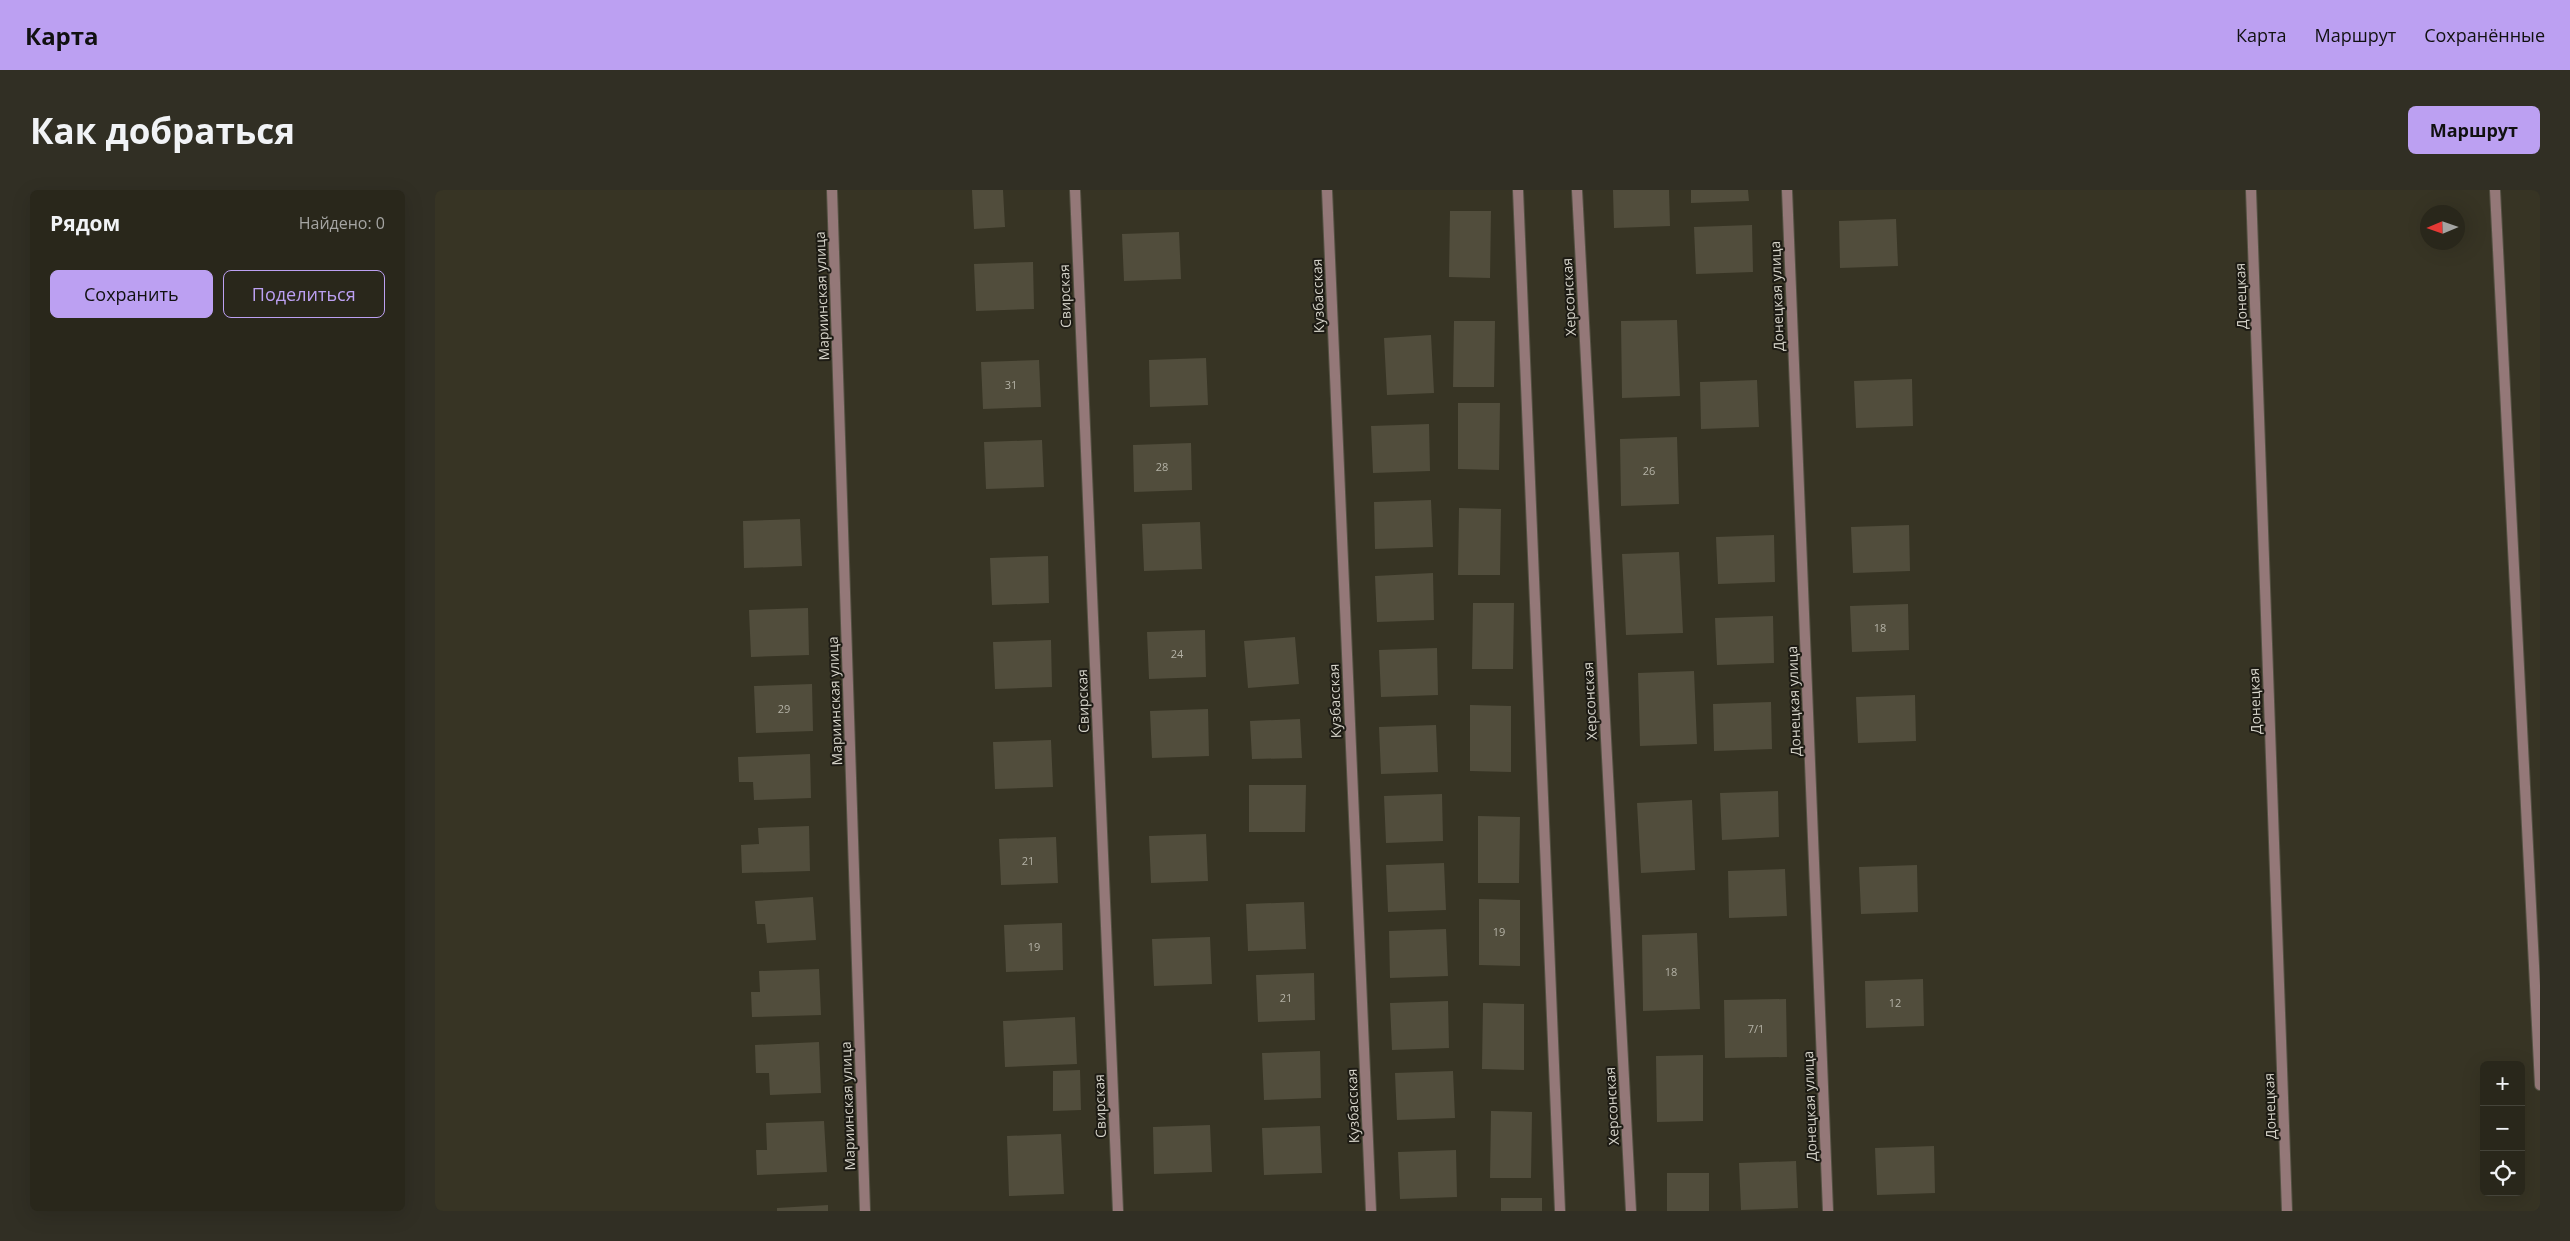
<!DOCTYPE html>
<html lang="ru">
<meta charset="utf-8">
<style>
:root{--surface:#29271b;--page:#312f24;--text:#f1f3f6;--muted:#a5a5a3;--line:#45443a;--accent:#bca0f2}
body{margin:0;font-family:"Open Sans",sans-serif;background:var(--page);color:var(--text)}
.controls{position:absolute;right:15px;bottom:15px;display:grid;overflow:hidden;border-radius:8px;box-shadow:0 5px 20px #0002}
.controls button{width:45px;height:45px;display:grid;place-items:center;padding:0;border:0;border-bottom:1px solid var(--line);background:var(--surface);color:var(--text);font:25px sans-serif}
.compass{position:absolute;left:1985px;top:15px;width:45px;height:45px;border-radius:50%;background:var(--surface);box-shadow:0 5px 20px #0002;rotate:268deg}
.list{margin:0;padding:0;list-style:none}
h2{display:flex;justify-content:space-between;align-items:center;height:65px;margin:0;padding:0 20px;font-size:21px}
h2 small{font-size:16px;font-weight:400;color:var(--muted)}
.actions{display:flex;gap:10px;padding:15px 20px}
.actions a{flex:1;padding:11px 0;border:1px solid var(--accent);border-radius:8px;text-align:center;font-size:18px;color:var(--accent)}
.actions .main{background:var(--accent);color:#111}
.icon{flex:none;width:28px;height:28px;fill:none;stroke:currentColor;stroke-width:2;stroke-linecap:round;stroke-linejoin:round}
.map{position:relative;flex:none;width:2105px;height:1021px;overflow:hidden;border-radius:8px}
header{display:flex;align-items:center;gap:30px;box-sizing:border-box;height:70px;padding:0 25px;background:var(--accent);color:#111}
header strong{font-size:24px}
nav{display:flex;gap:28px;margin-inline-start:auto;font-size:18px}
.intro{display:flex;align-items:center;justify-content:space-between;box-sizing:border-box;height:120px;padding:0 30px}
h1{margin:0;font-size:35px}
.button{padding:12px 22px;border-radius:8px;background:var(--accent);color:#111;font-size:18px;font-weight:700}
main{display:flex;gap:30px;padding:0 30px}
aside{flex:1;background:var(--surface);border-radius:8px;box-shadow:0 5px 20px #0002}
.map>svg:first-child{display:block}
.building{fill:#514d3c}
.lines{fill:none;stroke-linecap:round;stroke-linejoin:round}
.street-casing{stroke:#535142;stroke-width:12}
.street{stroke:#947878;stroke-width:10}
.labels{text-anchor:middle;stroke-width:4;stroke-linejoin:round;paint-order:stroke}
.number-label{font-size:11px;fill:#b4b2a6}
.street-label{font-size:14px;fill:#d5d3c9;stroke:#1d1b14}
</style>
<header>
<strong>Карта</strong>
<nav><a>Карта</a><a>Маршрут</a><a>Сохранённые</a></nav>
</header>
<div class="intro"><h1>Как добраться</h1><a class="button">Маршрут</a></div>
<main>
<aside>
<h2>Рядом<small>Найдено: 0</small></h2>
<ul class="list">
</ul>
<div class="actions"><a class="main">Сохранить</a><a>Поделиться</a></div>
</aside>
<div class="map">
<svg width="2105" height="1021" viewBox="0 0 2105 1021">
<rect width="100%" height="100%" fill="#373424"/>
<path class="building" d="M537,0H568L570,37L539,39Z
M1178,0H1234L1235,36L1179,38Z
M1256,0H1313L1314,11L1256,13Z
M1015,21H1056L1055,88L1014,87Z
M1461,29L1463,76L1405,78L1404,31Z
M1317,35L1318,82L1261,84L1259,37Z
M744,42L746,89L689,91L687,44Z
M598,72L599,119L541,121L539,74Z
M1242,130L1245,206L1187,208L1186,131Z
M1019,131H1060L1059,197H1018Z
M996,145L999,203L952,205L949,148Z
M771,168L773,215L715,217L714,170Z
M604,170L606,217L548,219L546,172Z
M1477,189L1478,236L1421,238L1419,191Z
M1322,190L1324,237L1266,239L1265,192Z
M1023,213H1065L1064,280L1023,279Z
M994,234L995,281L938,283L936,236Z
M1242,247L1244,314L1186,316L1185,249Z
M607,250L609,297L551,299L549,252Z
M756,253L757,300L699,302L698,255Z
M996,310L998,357L940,359L939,312Z
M1024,318L1066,319L1065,385H1023Z
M365,329L367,376L309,378L308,331Z
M765,332L767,379L709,381L707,334Z
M1474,335L1475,381L1418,383L1416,337Z
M1339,345L1340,392L1283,394L1281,347Z
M1244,362L1248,443L1191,445L1187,364Z
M613,366L614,413L557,415L555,368Z
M998,383L999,430L942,432L940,386Z
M1038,413H1079L1078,479H1037Z
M1473,414L1474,460L1417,462L1415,416Z
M373,418L374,465L316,467L314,420Z
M1338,426L1339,473L1282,475L1280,428Z
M770,440L771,487L714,489L712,442Z
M860,447L864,494L813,498L809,451Z
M616,450L617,497L560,499L558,452Z
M1002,458L1003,505L946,507L944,460Z
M1259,481L1262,554L1205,556L1203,483Z
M377,494L378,541L321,543L319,496Z
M1480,505L1481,551L1423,553L1421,507Z
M1336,512L1337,559L1279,561L1278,514Z
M1035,515L1076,516V582L1035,581Z
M773,519L774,566L717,568L715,521Z
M865,529L867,568L817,569L815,531Z
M1001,535L1003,582L946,584L944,537Z
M616,550L618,597L560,599L558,552Z
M375,564L376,608L319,610L318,592H304L303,567Z
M814,595H871L870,642H814Z
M1343,601L1344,647L1287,650L1285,603Z
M1007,604L1008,651L951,653L949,606Z
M1257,610L1260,680L1206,683L1202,613Z
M1043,626L1085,627L1084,693H1043Z
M374,636L375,681L307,683L306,655L324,654L323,638Z
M771,644L773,691L716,693L714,646Z
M621,647L623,693L566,695L564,649Z
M1009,673L1011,720L953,722L951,675Z
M1482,675L1483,722L1426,724L1424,677Z
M1350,679L1352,726L1294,728L1293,681Z
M378,707L381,750L332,753L330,734H322L320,711Z
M1044,709L1085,710V776L1044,775Z
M869,712L871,759L813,761L811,714Z
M627,733L628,780L571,782L569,735Z
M1011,739L1013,786L955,788L954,741Z
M1262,743L1265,819L1208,821L1207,745Z
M775,747L777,794L719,796L717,749Z
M384,779L386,825L317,827L316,802H325L324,781Z
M879,783L880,830L823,832L821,785Z
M1488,789L1489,836L1431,838L1430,791Z
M1351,809L1352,867L1290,868L1289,810Z
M1013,811L1014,858L957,860L955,813Z
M1048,813L1089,814V880L1047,879Z
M640,827L642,874L570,877L568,831Z
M384,852L386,903L335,905L334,883H321L320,855Z
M885,861L886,908L829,910L827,863Z
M1268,865V931L1222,932L1221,866Z
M645,880L646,920L618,921V881Z
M1018,881L1020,928L962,930L960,883Z
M1056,921L1097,922L1096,988H1055Z
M389,931L392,982L322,985L321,960H332L331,933Z
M775,935L777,982L719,984L718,937Z
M885,936L887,983L829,985L827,938Z
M626,944L629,1004L574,1006L572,946Z
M1499,956L1500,1003L1442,1005L1440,958Z
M1021,960L1022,1007L965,1009L963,962Z
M1361,971L1363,1018L1306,1020L1304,973Z
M1232,983H1274V1021H1232Z
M1066,1008H1107V1021H1066Z
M393,1015V1021H342V1018Z"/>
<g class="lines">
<defs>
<path id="street" d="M397,0L430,1021
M640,0L683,1021
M892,0L936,1021
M1083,0L1125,1021
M1142,0L1196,1021
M1352,0L1393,1021
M1816,0L1852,1021
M2060,0L2105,895"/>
</defs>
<use href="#street" class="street-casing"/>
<use href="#street" class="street"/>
</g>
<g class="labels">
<g class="number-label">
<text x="576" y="199">31</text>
<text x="727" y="281">28</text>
<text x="1214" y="285">26</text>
<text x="1445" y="442">18</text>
<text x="742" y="468">24</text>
<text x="349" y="523">29</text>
<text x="593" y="675">21</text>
<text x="1064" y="746">19</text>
<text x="599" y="761">19</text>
<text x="1236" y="786">18</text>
<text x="851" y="812">21</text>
<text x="1460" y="817">12</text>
<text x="1321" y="843">7/1</text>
</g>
<g class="street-label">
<text transform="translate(387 106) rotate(-92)" y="5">Мариинская улица</text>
<text transform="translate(630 106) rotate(-92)" y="5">Свирская</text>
<text transform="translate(883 106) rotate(-92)" y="5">Кузбасская</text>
<text transform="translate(1342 106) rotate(-92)" y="5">Донецкая улица</text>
<text transform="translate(1806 106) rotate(-92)" y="5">Донецкая</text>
<text transform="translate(1134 107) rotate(-93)" y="5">Херсонская</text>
<text transform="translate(400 511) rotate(-92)" y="5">Мариинская улица</text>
<text transform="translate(648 511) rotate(-92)" y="5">Свирская</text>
<text transform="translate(900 511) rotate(-92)" y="5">Кузбасская</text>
<text transform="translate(1155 511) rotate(-93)" y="5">Херсонская</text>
<text transform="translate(1359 511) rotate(-92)" y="5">Донецкая улица</text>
<text transform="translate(1820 511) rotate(-92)" y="5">Донецкая</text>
<text transform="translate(413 916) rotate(-92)" y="5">Мариинская улица</text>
<text transform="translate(665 916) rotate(-92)" y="5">Свирская</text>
<text transform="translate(918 916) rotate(-92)" y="5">Кузбасская</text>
<text transform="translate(1177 916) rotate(-93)" y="5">Херсонская</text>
<text transform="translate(1375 916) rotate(-92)" y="5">Донецкая улица</text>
<text transform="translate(1835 916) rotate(-92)" y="5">Донецкая</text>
</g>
</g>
</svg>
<div class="controls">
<button>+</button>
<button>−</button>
<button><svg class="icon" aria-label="locate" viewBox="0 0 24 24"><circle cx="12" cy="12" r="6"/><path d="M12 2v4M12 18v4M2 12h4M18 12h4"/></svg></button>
</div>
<svg class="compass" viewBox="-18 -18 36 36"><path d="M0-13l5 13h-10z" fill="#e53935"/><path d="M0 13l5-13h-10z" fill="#a5a5a3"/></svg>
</div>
</main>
